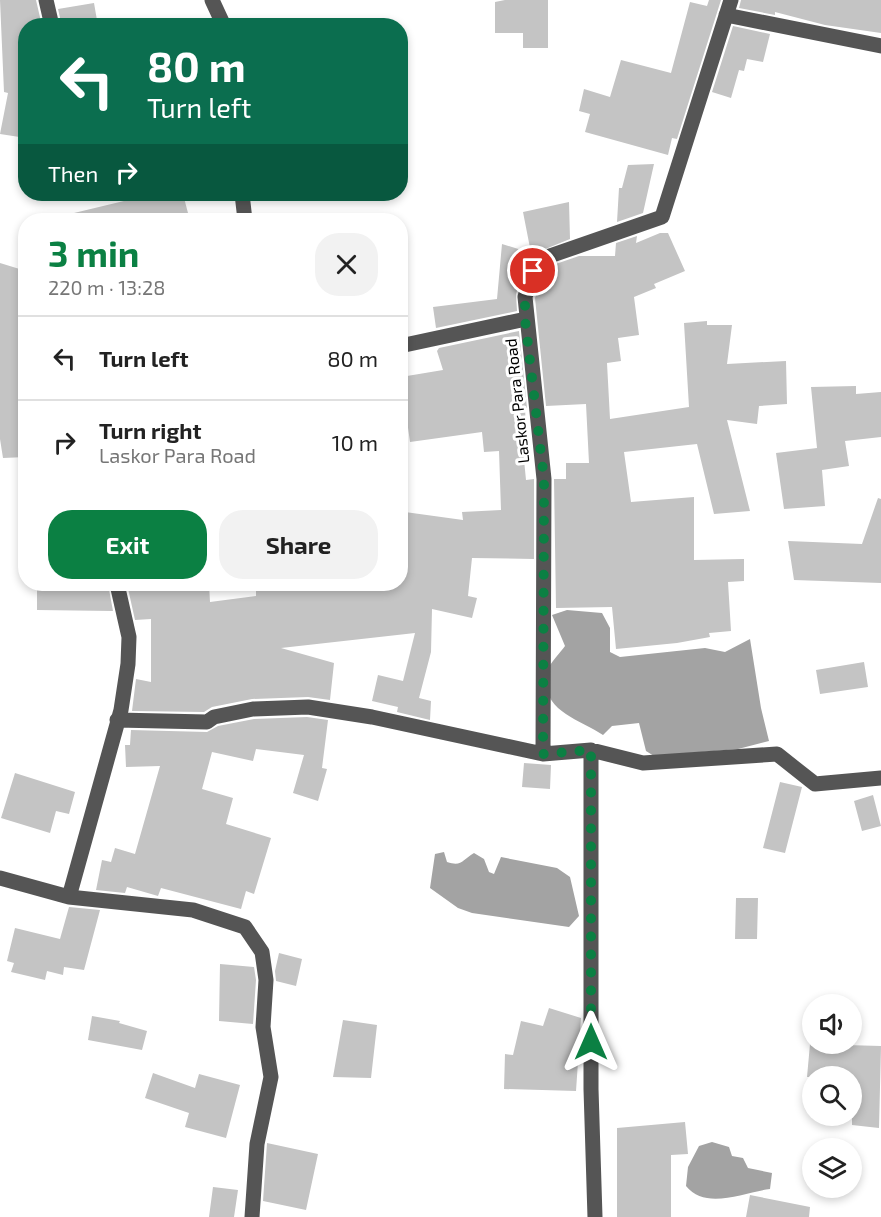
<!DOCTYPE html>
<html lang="en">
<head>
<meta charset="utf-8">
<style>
  :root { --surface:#fff; --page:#f2f2f2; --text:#222; --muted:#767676; --line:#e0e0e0; --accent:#0b8043 }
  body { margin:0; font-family:"Exo 2",sans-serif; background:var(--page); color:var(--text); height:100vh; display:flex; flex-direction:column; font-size:22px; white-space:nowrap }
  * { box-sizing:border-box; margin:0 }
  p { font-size:20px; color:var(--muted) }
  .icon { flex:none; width:33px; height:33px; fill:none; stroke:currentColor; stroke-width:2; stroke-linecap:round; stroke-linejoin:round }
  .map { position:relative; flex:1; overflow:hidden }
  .drawer { position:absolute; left:18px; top:213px; width:390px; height:378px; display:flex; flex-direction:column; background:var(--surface); border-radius:24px; box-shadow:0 3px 9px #0003 }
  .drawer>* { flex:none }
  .guide { position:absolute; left:18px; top:18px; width:390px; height:183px; border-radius:24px; box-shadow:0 3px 9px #0003; background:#0b6e4f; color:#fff; overflow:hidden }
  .buttons { position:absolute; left:802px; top:994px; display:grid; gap:12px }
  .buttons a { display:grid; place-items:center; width:60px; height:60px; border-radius:50%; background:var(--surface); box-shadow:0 3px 9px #0003; font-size:30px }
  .pin { position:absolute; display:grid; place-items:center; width:51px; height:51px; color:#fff; margin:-26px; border:3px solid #fff; border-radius:50%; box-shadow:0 2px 6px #0007 }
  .me { position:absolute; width:66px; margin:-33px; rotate:0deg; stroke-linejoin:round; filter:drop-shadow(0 0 4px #0008) }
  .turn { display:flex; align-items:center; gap:21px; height:126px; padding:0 30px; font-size:27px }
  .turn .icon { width:78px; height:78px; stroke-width:2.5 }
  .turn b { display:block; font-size:42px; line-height:51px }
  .then { display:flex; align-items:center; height:57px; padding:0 30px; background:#0003; gap:12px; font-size:22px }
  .round { display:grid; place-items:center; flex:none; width:63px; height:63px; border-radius:24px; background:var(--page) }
  .headline { display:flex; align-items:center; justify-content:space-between; height:102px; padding:0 30px }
  h1 { font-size:36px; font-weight:700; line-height:45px; color:var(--accent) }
  .button { display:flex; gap:12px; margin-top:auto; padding:12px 30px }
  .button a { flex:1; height:69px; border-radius:24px; background:var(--accent); color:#fff; font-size:24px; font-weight:700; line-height:69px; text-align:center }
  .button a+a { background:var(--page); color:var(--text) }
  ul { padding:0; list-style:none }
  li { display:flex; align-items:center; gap:18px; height:84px; padding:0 30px; border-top:2px solid var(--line) }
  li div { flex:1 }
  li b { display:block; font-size:22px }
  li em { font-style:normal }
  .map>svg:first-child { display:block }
  .water { fill:#a3a3a3 }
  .building { fill:#c4c4c4 }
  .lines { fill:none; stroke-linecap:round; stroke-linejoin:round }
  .minor { stroke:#555; stroke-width:15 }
  .route { stroke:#0b8043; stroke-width:10; stroke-dasharray:0 18 }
  .labels { text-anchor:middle; stroke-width:6; stroke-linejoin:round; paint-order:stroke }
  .street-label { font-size:16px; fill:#000; stroke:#fff }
</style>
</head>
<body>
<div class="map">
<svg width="881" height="1217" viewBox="0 0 881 1217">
  <rect width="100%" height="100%" fill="#fff"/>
  <path class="water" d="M567,610L602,613L610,628V652L620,657L705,648L725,652L750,639L761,708L769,741L738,749L654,756L646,751L639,723L612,726L603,735C577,718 537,710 548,669C551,662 560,653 565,646L552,615Z
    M444,852L447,862C462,867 462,860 474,853L484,859L489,872L494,874L501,857L557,868L570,877L579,916L569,927L472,913L458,908L430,888L435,854Z
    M712,1142L729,1147L732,1156L743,1158L748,1168L772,1173L770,1189C744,1192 706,1211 686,1186L688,1167L699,1146Z"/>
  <path class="building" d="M0,0H36L42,26H26V138L0,134L8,93L4,92Z
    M505,0H548V48H523V33H495V2Z
    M709,0H721L677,139L672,138L668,155L585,132L590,114L579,111L584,89L610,97L621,60L671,73L690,2L707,6Z
    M741,0H881V33L825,25L775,12V15L739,8Z
    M94,3L98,26H62L58,9Z
    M733,26L770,34L763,62L747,59L744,71L739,70L731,98L712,92Z
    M654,164L643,213L617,222L619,188H622L628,165Z
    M153,194H183L188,213L133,220H75L74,213Z
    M569,202L570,239L533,254L524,268L516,294L517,311L436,328L433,307L497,299L502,244L531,253L523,212Z
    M660,233H668L685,271L654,284L656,288L634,297L639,335L618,338L621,361L607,363L610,419L689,407L684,323L707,321V325H732L727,364L786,361L787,404L759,406L757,424L727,420L750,511L714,514L697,444L624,452L631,502L694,497V560L744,559V581L728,582L731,631L709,633L710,637L677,643L616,649L612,607L556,608L554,479H566V463H589L586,404L546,406L535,298L547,267L579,256H615L616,243L637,236L636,243Z
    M0,263L26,271V457L3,458L0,439Z
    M519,331L527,408H525L526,429H521L526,480L534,479V559L472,558L468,596L477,598L472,618L432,609L431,652L419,698L431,701L430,720L397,712L398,707L372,701L378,675L403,681L415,633L281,648L334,663L330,700L308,697L252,699L212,707L204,712L132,711L136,679L151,682V619L135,620L127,584H209L210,602L256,596V584H400L405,512L463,520L462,512L501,510L499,451L484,452L482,432L410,442L401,377L443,370L437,351L439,348Z
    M856,386V394L881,392V437L845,441L849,466L822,470L825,506L784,509L776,453L817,448L811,387Z
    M878,498L881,499V583L794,580L788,541L862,544Z
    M37,584H108L113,611L37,610Z
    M864,662L868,687L820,694L816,670Z
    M307,717L328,720L322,768L327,769L318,801L293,793L304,755L256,749L253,761L212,752L202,789L233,798L226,824L271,838L254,894L246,891L241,909L161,888L158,896L127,887L125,893L96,890L102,860L111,862L115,848L135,854L160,766L126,767L125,745H130L131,730L207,732L218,726L254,719Z
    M524,763L551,765L550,789L522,787Z
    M15,773L75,792L69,814L56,811L50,833L1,818Z
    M780,782L802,787L785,853L763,848Z
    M873,795L881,826L862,831L854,801Z
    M736,898H758L757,939H735Z
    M69,907L100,910L84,970L64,967L63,975L47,971L45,980L11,972L14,963L7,961L15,928L60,939Z
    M279,953L302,959L296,986L276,981L275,971Z
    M220,964L254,967L256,980L253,1024L219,1021Z
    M549,1008L581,1018L576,1091L504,1089L505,1054L513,1055L521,1021L543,1026Z
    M92,1016L120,1021L119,1023L147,1031L142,1050L88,1040Z
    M343,1020L377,1025L371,1078L333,1077Z
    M810,1044L881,1046L879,1128L852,1125V1077H807Z
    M153,1073L195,1088L199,1074L240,1085L226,1138L185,1127L189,1113L145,1098Z
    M685,1122L688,1154L671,1155V1217H617V1128Z
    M267,1143L318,1154L306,1210L263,1201Z
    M213,1187L238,1190L234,1217H209Z
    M750,1195L810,1207L809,1217H746Z"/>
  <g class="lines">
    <path class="minor" d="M46,0L52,26
      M212,0L224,26
      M726,15L881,46
      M242,194L245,220
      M400,346L526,319
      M117,720L207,722L214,717L253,709L308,707L372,717L543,754L591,750L643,763L777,754L815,784L881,778
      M591,750V1089L595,1217
      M543,754L544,479L525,297L533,271L541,259L662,217L731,0
      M0,878L69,897L121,710L128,664L129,637L117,584
      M69,897L193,910L245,927L262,952L266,980L263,1027L271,1077L257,1144L252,1217"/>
  </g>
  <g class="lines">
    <path class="route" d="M533,271L525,297V319L544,479L543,754L591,750V1042"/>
  </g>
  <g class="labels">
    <g class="street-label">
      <text transform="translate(517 401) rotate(-96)" y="6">Laskor Para Road</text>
    </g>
  </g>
</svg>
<div class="buttons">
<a><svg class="icon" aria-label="sound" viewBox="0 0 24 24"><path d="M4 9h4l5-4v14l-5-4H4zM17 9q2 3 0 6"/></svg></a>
<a><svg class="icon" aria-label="search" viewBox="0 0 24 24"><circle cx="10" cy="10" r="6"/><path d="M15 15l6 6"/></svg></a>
<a><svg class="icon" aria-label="layers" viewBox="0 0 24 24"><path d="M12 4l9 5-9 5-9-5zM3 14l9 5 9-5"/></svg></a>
</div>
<div class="pin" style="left:533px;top:271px;background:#d93025"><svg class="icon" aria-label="arrive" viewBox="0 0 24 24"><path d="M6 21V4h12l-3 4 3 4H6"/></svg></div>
<svg class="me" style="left:591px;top:1042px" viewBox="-20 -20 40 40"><path d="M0-17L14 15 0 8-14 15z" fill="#0b8043" stroke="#fff" stroke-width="4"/></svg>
<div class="guide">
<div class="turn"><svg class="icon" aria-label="left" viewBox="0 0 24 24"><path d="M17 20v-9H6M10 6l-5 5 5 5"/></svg><div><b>80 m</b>Turn left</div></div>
<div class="then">Then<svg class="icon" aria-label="right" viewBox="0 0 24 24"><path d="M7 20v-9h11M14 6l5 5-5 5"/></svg></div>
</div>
<section class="drawer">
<div class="headline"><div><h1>3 min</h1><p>220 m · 13:28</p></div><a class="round"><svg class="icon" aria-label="close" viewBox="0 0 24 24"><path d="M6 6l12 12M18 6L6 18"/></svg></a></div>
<ul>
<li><svg class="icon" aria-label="left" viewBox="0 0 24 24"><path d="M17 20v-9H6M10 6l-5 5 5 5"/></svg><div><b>Turn left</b></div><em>80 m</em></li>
<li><svg class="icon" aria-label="right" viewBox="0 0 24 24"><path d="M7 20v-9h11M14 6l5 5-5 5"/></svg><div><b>Turn right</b><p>Laskor Para Road</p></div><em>10 m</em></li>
</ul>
<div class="button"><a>Exit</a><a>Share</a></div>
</section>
</div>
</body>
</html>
